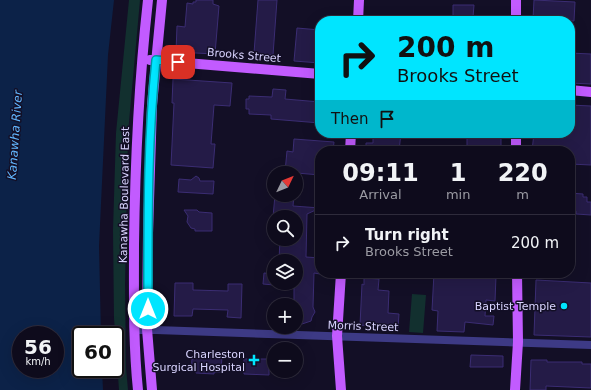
<!DOCTYPE html>
<html lang="en">
<head>
<meta charset="utf-8">
<style>
  :root { --surface:#0e0b1c; --page:#171425; --text:#f1f3f6; --muted:#9b9ba3; --line:#2e2b3b }
  body { margin:0; font-family:"DejaVu Sans",sans-serif; background:var(--page); color:var(--text); height:100vh; display:flex; flex-direction:column; font-size:15px; white-space:nowrap }
  * { box-sizing:border-box; margin:0 }
  p { font-size:13px; color:var(--muted) }
  .icon { flex:none; width:22px; height:22px; fill:none; stroke:currentColor; stroke-width:2; stroke-linecap:round; stroke-linejoin:round }
  .map { position:relative; flex:1; overflow:hidden }
  .sheet { position:absolute; left:315px; top:146px; width:260px; height:132px; display:flex; flex-direction:column; background:var(--surface); border-radius:16px; box-shadow:0 4px 16px #0002,0 0 0 1px var(--line) }
  .sheet>* { flex:none }
  .top-card { position:absolute; left:315px; top:16px; width:260px; height:122px; border-radius:16px; box-shadow:0 4px 16px #0002,0 0 0 1px var(--line); background:#00e5ff; color:#111; overflow:hidden }
  .needle { width:26px; rotate:47deg }
  .controls { position:absolute; left:267px; top:166px; display:grid; gap:8px }
  .controls a { display:grid; place-items:center; width:36px; height:36px; border-radius:50%; background:var(--surface); box-shadow:0 4px 16px #0002,0 0 0 1px var(--line); font-size:20px }
  .speed { position:absolute; left:12px; top:326px; display:flex; gap:8px; font-size:20px; font-weight:700; text-align:center }
  .speed>* { display:grid; place-content:center; width:52px; height:52px; border-radius:50%; background:var(--surface); box-shadow:0 4px 16px #0002,0 0 0 1px var(--line); line-height:1 }
  .speed small { font-size:10px; font-weight:400 }
  .speed .limit { border:2px solid #111; border-radius:6px; background:#fff; color:#111 }
  .pin { position:absolute; display:grid; place-items:center; width:34px; height:34px; color:#fff; margin:-17px; border-radius:8px; box-shadow:0 2px 6px #0006 }
  .me { position:absolute; width:44px; margin:-22px; rotate:0deg; stroke-linejoin:round; filter:drop-shadow(0 0 3px #0008) }
  .turn { display:flex; align-items:center; gap:14px; height:84px; padding:0 16px; font-size:18px }
  .turn .icon { width:52px; height:52px; stroke-width:2.5 }
  .turn b { display:block; font-size:28px; line-height:34px }
  .then { display:flex; align-items:center; height:38px; padding:0 16px; background:#0003; gap:8px; font-size:15px }
  .eta { display:flex; justify-content:space-evenly; align-items:center; height:68px; text-align:center }
  .eta b { font-size:24px; font-weight:800; line-height:28px }
  ul { padding:0; list-style:none }
  li { display:flex; align-items:center; gap:12px; height:56px; padding:0 16px; border-top:1px solid var(--line) }
  li div { flex:1 }
  li b { display:block; font-size:15px }
  li em { font-style:normal }
  .map>svg:first-child { display:block }
  .green { fill:#12302f }
  .water { fill:#0c2248; fill-rule:evenodd }
  .building { fill:#241b47; stroke:#3b2d73 }
  .lines { fill:none; stroke-linecap:round; stroke-linejoin:round }
  .minor { stroke:#3d3a85; stroke-width:8 }
  .major { stroke:#c25bff; stroke-width:10 }
  .route-casing { stroke:#0095a6; stroke-width:10 }
  .route { stroke:#00e5ff; stroke-width:7 }
  .poi-dot { fill:#00e5ff; stroke:#130f26; stroke-width:1.5 }
  .labels { text-anchor:middle; stroke-width:3; stroke-linejoin:round; paint-order:stroke }
  .street-label { font-size:11px; fill:#d9d4ff; stroke:#130f26 }
  .poi-label { font-size:11px; fill:#d9d4ff; stroke:#130f26; text-anchor:end }
  .water-label { font-size:12px; font-style:italic; fill:#62b6ff; stroke:#130f26 }
</style>
</head>
<body>
<div class="map">
<svg width="591" height="390" viewBox="0 0 591 390">
  <rect width="100%" height="100%" fill="#130f26"/>
  <path class="green" d="M129,0H140L128,133L125,284L126,368L128,390H119L114,318L113,230L116,133Z
    M412,294L426,295L423,333L409,332Z"/>
  <path class="water" d="M0,0H114L108,55L99,246L101,335H81V369H102L103,390H0ZM21,335H55V369H21Z"/>
  <path class="building" d="M196,0H213V4L219,6L215,54L176,52L177,26L185,27L187,3L193,4V2H196Z
    M258,0H277L273,55L254,53Z
    M534,0L575,2L574,21L533,19Z
    M453,5H474L473,17H461V21H453Z
    M297,28L320,30V63L294,61Z
    M570,53L591,54V84L570,83Z
    M173,79L232,83L230,106L214,105L211,144H215L213,168L171,165L174,103H172Z
    M273,89L286,90L285,99L320,102V123L271,119V115L249,114V109H246V99H249V96L272,97Z
    M570,105L591,106V165L570,164V151H532L534,133H570Z
    M373,133H401L399,151H366V143H373Z
    M467,135H501V151H467Z
    M294,139L334,142L333,151H320V175L285,172L287,151L293,152Z
    M196,176L199,178L200,181H214L213,194L178,192L179,179L191,180Z
    M570,193L583,194V197H587V202H591V215L576,214V211H570Z
    M275,195H294L293,206L320,208L307,214L306,257L320,258V274L314,273L313,307L315,312L312,317L311,321L302,324L299,323L296,318V305H294V283H296V261H279L280,239H296V217H273Z
    M184,210H197L199,212L212,213V231H195V229L191,228L187,222L188,216Z
    M264,273L274,274V285L263,284Z
    M434,273L496,276L495,301L486,300L485,316H494L493,325L465,322L464,332L437,331L438,311L432,310Z
    M364,278L379,279L378,290L389,291L388,313L399,314L398,328L360,325L362,284L364,285Z
    M536,280L591,283V337L534,335Z
    M175,283H193V290L228,291V284H242L241,318L227,317L228,310L193,309L192,316H174Z
    M204,353L219,354L222,356L221,372H214V374L196,373V370H191L192,359H194L198,354H204Z
    M471,355L503,356V367H470Z
    M244,359H269V375L244,374Z
    M531,360H547V362H582V364H591V388L546,386V390H530Z"/>
  <g class="lines">
    <path class="minor" d="M134,330H156L591,345"/>
    <path class="major" d="M358,21L359,0
      M516,21V0
      M150,60L320,74
      M570,90L591,92
      M516,133V151
      M350,151L351,133
      M138,390C133,342 134,293 134,245C135,163 139,81 148,0
      M152,390L147,329L148,233L152,105L162,0
      M341,390L337,336L341,273
      M515,390L518,342L517,273"/>
  </g>
  <g class="lines">
    <defs>
      <path id="route" d="M148,309C148,226 147,143 156,60L178,62"/>
    </defs>
    <use href="#route" class="route-casing"/>
    <use href="#route" class="route"/>
  </g>
  <g class="poi-dot">
    <circle cx="564" cy="306" r="4"/>
    <path d="M252 354h4v4h4v4h-4v4h-4v-4h-4v-4h4z"/>
  </g>
  <g class="labels">
    <g class="street-label">
      <text transform="translate(244 55) rotate(5)" y="4">Brooks Street</text>
      <text transform="translate(124 195) rotate(-89)" y="4">Kanawha Boulevard East</text>
      <text transform="translate(363 326) rotate(2)" y="4">Morris Street</text>
    </g>
    <g class="poi-label">
      <text x="556" y="310">Baptist Temple</text>
      <text x="245" y="358">Charleston<tspan x="245" dy="13">Surgical Hospital</tspan></text>
    </g>
    <g class="water-label">
      <text transform="translate(15 135) rotate(-86)" y="4">Kanawha River</text>
    </g>
  </g>
</svg>
<div class="controls">
<a><svg class="needle" viewBox="-14 -14 28 28"><path d="M0-13l5 13h-10z" fill="#e53935"/><path d="M0 13l5-13h-10z" fill="#9b9ba3"/></svg></a>
<a><svg class="icon" aria-label="search" viewBox="0 0 24 24"><circle cx="10" cy="10" r="6"/><path d="M15 15l6 6"/></svg></a>
<a><svg class="icon" aria-label="layers" viewBox="0 0 24 24"><path d="M12 4l9 5-9 5-9-5zM3 14l9 5 9-5"/></svg></a>
<a>+</a>
<a>−</a>
</div>
<div class="speed"><div>56<small>km/h</small></div><div class="limit">60</div></div>
<div class="pin" style="left:178px;top:62px;background:#d93025"><svg class="icon" aria-label="arrive" viewBox="0 0 24 24"><path d="M6 21V4h12l-3 4 3 4H6"/></svg></div>
<svg class="me" style="left:148px;top:309px" viewBox="-20 -20 40 40"><circle r="17" fill="#00e5ff" stroke="#fff" stroke-width="3"/><path d="M0-11L8 9 0 5-8 9z" fill="#fff"/></svg>
<div class="top-card">
<div class="turn"><svg class="icon" aria-label="right" viewBox="0 0 24 24"><path d="M7 20v-9h11M14 6l5 5-5 5"/></svg><div><b>200 m</b>Brooks Street</div></div>
<div class="then">Then<svg class="icon" aria-label="arrive" viewBox="0 0 24 24"><path d="M6 21V4h12l-3 4 3 4H6"/></svg></div>
</div>
<section class="sheet">
<div class="eta">
<div><b>09:11</b><p>Arrival</p></div>
<div><b>1</b><p>min</p></div>
<div><b>220</b><p>m</p></div>
</div>
<ul>
<li><svg class="icon" aria-label="right" viewBox="0 0 24 24"><path d="M7 20v-9h11M14 6l5 5-5 5"/></svg><div><b>Turn right</b><p>Brooks Street</p></div><em>200 m</em></li>
</ul>
</section>
</div>
</body>
</html>
